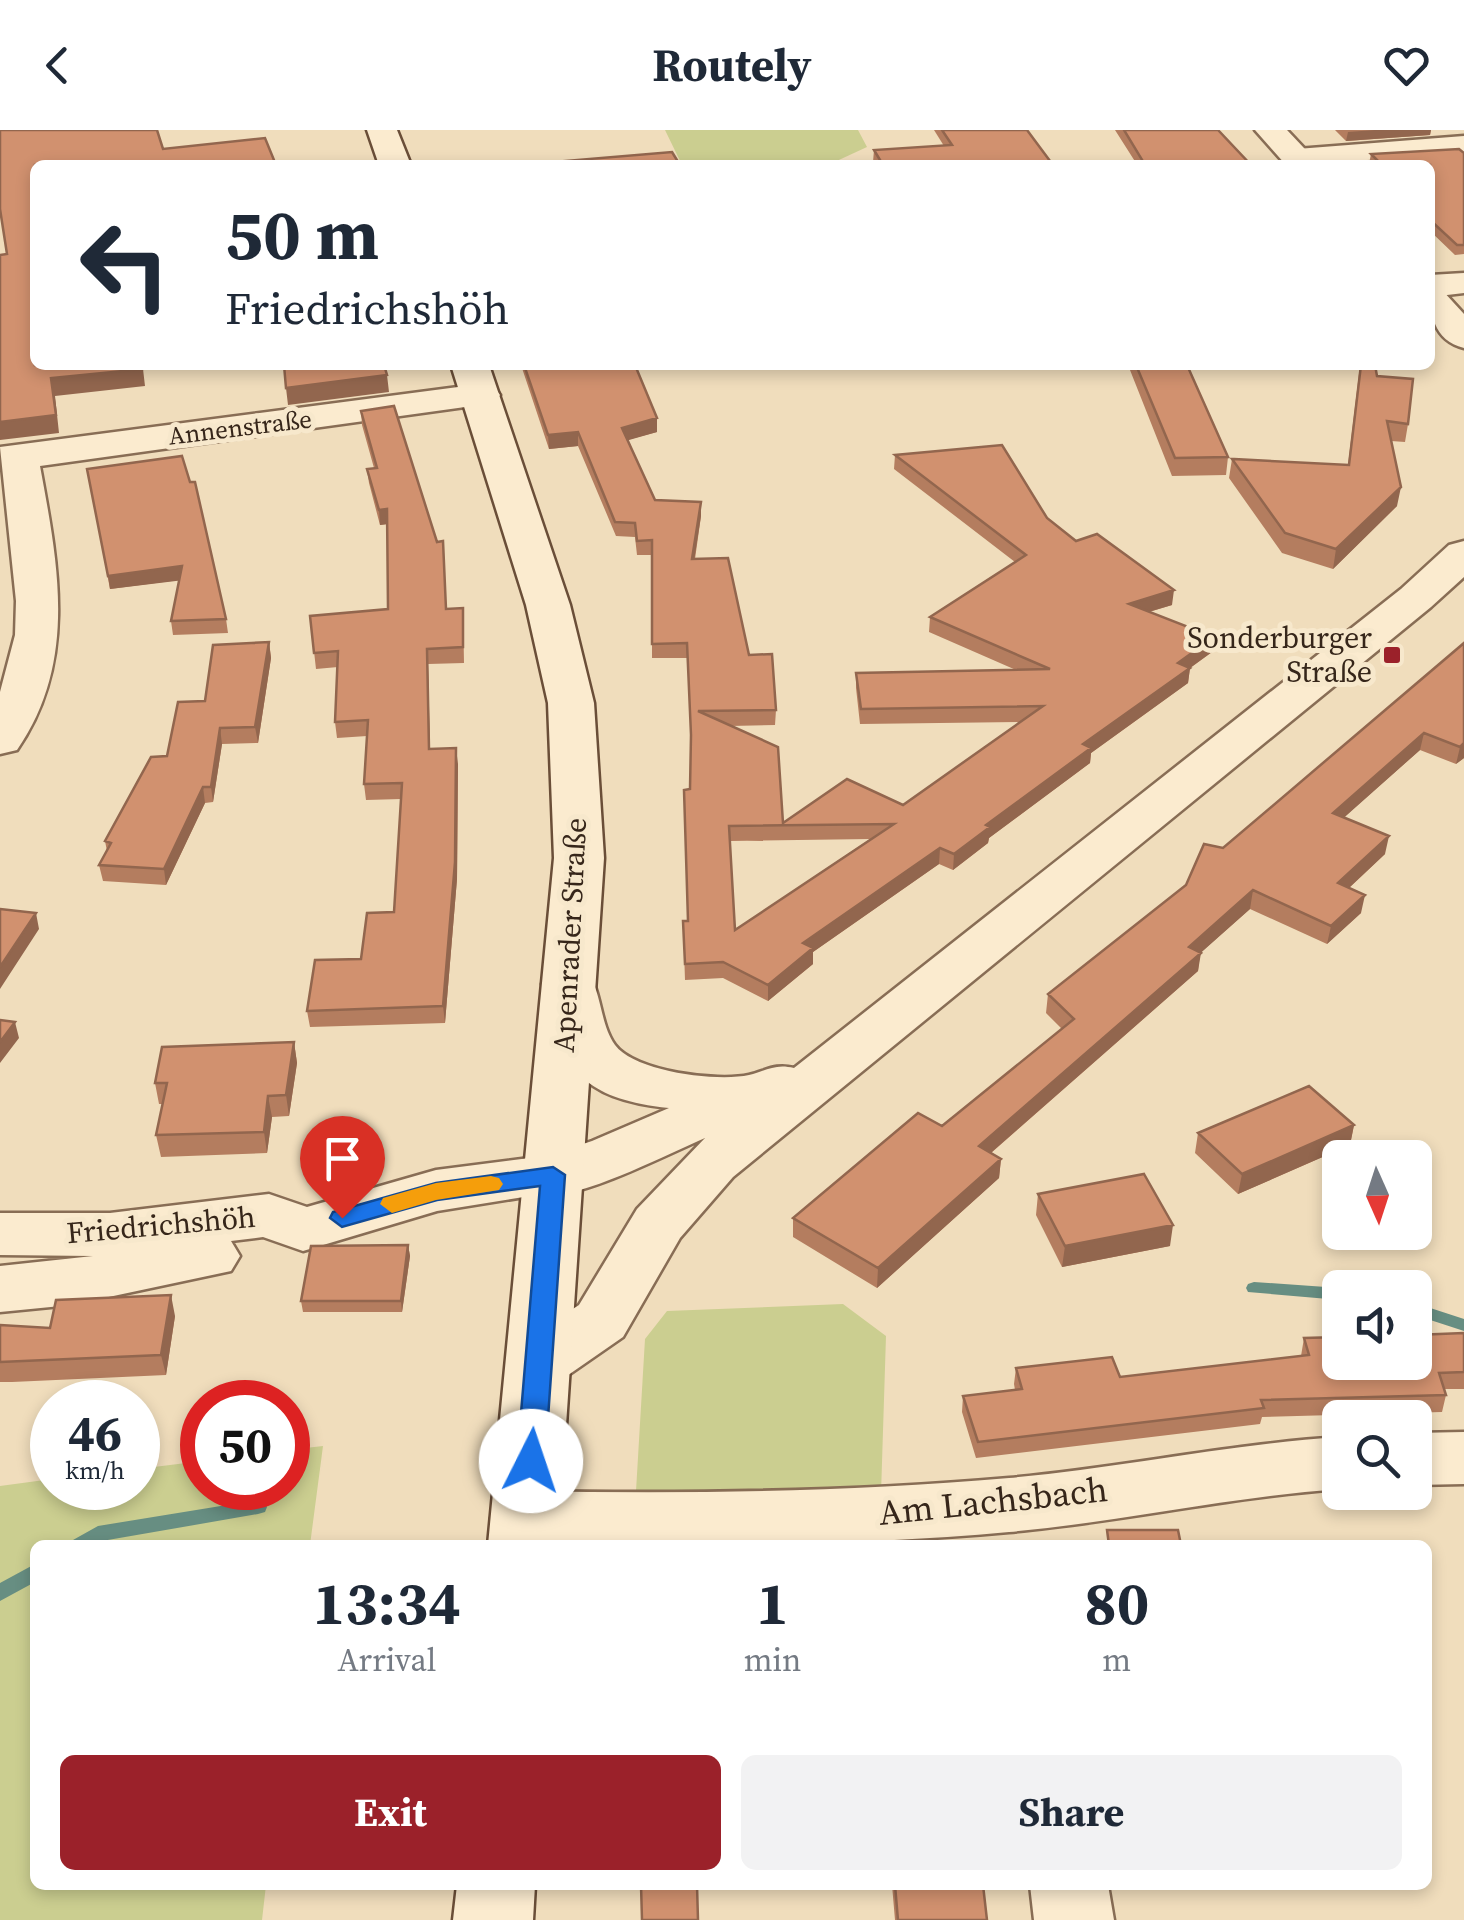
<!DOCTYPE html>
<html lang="en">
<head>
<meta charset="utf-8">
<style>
  :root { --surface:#fff; --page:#f2f2f3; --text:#1f2937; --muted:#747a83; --accent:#9b212a }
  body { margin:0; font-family:"Source Serif 4",serif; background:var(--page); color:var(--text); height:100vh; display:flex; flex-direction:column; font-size:38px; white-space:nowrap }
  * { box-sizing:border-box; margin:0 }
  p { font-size:32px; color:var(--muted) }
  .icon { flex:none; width:55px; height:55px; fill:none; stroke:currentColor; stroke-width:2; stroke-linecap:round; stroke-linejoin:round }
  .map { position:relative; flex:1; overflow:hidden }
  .sheet { position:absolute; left:30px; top:1410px; width:1402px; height:350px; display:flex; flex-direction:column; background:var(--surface); border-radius:15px; box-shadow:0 5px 15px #0003 }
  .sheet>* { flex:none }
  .banner { position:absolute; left:30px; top:30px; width:1405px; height:210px; border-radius:15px; box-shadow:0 5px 15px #0003; background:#fff; color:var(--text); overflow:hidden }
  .needle { width:65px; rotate:177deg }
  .buttons { position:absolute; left:1322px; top:1010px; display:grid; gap:20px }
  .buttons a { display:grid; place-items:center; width:110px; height:110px; border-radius:15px; background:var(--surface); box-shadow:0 5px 15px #0003; font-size:50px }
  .speed { position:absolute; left:30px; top:1250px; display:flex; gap:20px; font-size:50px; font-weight:700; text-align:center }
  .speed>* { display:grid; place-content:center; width:130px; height:130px; border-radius:50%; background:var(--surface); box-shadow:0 5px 15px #0003; line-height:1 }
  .speed small { font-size:25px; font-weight:400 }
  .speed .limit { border:15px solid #d22; background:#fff; color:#111 }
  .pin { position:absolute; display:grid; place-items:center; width:85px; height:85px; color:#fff; margin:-102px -42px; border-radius:50% 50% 50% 0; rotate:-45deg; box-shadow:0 0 10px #0007 }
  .pin .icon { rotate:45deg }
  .me { position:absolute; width:110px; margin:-55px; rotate:4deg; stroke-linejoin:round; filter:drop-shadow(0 0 8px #0008) }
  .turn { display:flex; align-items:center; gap:35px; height:210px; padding:0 30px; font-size:45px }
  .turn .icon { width:130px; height:130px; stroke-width:2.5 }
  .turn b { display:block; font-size:70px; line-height:85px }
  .eta { display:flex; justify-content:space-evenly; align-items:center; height:170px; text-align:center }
  .eta b { font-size:60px; font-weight:700; line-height:70px }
  .primary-button { display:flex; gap:20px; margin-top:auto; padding:20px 30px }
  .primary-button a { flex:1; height:115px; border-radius:15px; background:var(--accent); color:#fff; font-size:40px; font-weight:700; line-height:115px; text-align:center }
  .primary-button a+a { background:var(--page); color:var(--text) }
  header { display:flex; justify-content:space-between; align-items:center; height:130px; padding:0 30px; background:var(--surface); font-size:45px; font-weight:700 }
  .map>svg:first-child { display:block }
  .green { fill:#cbce90 }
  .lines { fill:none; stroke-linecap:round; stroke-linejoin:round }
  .stream { fill:#678e82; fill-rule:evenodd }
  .minor-casing { stroke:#886d55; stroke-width:5 }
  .tertiary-casing { stroke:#886d55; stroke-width:5 }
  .secondary-casing { stroke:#6a4e38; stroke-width:5 }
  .minor { fill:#fbebcf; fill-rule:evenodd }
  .tertiary { fill:#fbebcf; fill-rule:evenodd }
  .secondary { fill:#fbebcf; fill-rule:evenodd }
  .wall { fill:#b47d5f; fill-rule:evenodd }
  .shaded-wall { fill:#92664e }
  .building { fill:#d1916f; stroke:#92664e; stroke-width:2.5; fill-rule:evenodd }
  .route { fill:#1a73e8; stroke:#114b97; stroke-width:2.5 }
  .slow { fill:#f59e0b }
  .poi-dot { fill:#9b212a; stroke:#f7e8cc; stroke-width:4 }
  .labels { text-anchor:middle; stroke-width:10; stroke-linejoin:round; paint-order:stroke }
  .far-street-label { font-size:25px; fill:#36261a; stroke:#f7e8cc }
  .poi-label { font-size:30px; fill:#36261a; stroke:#f7e8cc; text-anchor:end }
  .street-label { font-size:30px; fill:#36261a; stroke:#f7e8cc }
  .near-street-label { font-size:35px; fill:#36261a; stroke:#f7e8cc }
</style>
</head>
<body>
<header><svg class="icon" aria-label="back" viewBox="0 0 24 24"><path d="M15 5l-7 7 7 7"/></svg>Routely<svg class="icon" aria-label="heart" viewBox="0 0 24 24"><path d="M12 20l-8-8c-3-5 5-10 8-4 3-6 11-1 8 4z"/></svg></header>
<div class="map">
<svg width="1464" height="1790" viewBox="0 0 1464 1790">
  <rect width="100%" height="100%" fill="#f0ddbc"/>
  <path class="green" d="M665,0H858L867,17L828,35H682Z
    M843,1174L886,1206L881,1364L636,1361L645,1209L667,1181Z
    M323,1316L310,1415H35V1755H266L262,1790H0V1356L52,1349V1358H138V1339L202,1331V1358H288V1320Z"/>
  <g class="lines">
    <path class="stream" d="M1254,1152L1340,1158V1170L1248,1162L1246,1158L1248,1154Z
      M1415,1173L1464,1189V1201L1415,1185Z
      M258,1370L265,1372L267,1377L265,1382L258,1384L102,1411L95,1415H71L73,1410L98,1396Z
      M35,1434V1452L0,1471V1453Z"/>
    <defs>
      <path id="minor" d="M1464,6V24L1287,35L1281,28L1286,21L1297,19Z
        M1464,143V163L1430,167V145Z
        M481,254L494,257L500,265L494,273L40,336C58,434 78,532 17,620L0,624V562L15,505L16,471L0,317Z
        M553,1025L574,1031L583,1045L574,1059L437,1081L303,1121L263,1107L231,1111L240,1126L231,1141L71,1175L0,1182V1136L93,1126L0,1125V1083H110L269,1064L307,1077L436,1040Z
        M1464,1302V1354L1415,1355V1303Z
        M1340,1307V1359C1229,1367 1120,1392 1009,1402C848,1417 686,1415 524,1415L501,1407L491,1388L501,1369L525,1361C687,1364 848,1362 1009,1348C1120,1338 1229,1314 1340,1307Z
        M1030,1755H1108L1114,1790H1034Z"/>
      <path id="tertiary" d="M1255,0H1287L1320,35H1286Z
        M1430,156L1442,160L1464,184V218C1433,210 1430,184 1430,156Z
        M1464,411V447L1431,477L733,1047L680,1108L623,1207L561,1250L538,1257L515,1250L506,1233L515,1216L579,1175L637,1079L705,1008C668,1024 594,1062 555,1065C548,1065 539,1061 532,1059L523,1045L532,1031L592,1011L669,978C576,968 563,936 542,854L550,842L569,837L588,842C602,864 600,894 615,915C635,942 718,952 749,945C766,941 775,933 794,938L1401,459L1449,415Z"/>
      <path id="secondary" d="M367,0H397L411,35H379Z
        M451,235H489L570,475L594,573L604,728L558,1415H488L554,728L548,573L526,475Z
        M457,1755H535L533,1790H453Z"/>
    </defs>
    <use href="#minor" class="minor-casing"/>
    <use href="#tertiary" class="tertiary-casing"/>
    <use href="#secondary" class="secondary-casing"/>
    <use href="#minor" class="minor"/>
    <use href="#tertiary" class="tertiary"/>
    <use href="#secondary" class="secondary"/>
  </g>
  <path class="wall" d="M934,0H1027L1053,35H875L873,32L874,20L944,16Z
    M1115,0H1218L1251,35L1136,33Z
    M1335,0H1431L1430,5L1346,11Z
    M1464,23V124L1455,125L1430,101V35H1371L1369,34L1371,24Z
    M521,235H635L657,288V302L627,310L655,370L701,386L695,429L749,525L776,580L775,595L730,596L783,693L903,675L1021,592L860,594L856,558V543L1016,540L929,502L930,487L1015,432L894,339L895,325L1047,388L1076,411L1172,475L1149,482L1214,507L1212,522L1190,538L1188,553L1091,623L1090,633L989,708L988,713L953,740L939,734L813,822V834L768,871L723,848L685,850L683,791H688L691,611L688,528H652V425H637L635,407L616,406L578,316L549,319ZM870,709L735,800L730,711Z
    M1128,235H1187L1228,327L1226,345L1172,346Z
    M1360,235H1375L1377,246L1408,294L1405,312L1391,311L1397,376L1333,439L1282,423L1229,348L1232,329L1348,335Z
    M361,281L447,479L463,478L464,533L428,534L430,619L458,634L457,749L445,893L310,897L307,881L361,829L394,782L401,669L366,670L364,654L367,606L337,608L335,592L338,537L316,539L310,486L388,479L387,394L380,395L369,353L367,339L374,338L362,295Z
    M87,339L226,489L228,503L173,505L171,491L179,450L110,459Z
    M269,512L271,528L258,613L222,614L213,672L205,673L166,755L103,751L99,735L107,721L105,711L167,626L205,571Z
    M1464,513V628L1456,634L1420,620L1344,687L1385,724L1349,758L1361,783L1327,814L1250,779L1200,823L1198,841L991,1023L1001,1029L999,1048L877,1158L793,1107V1088L942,996L1062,899L1046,883L1048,864L1186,755L1223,718Z
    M294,912L297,933L289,986L272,987L267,1023L161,1027L156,1005L163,974H159L155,953Z
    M1354,995L1350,1015L1238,1064L1195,1023L1198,1003Z
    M1038,1064L1170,1116L1062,1137L1036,1085Z
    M408,1115L410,1126L402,1182H303L301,1171Z
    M175,1186L166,1245L12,1252H0V1195L50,1198Z
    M1464,1203V1259H1444L1446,1265L1442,1282L1262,1287L1260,1294L976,1328L962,1282L963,1266L1015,1260L1014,1254L1016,1238L1120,1247L1301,1226L1304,1208Z
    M892,1755H983L987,1790H895Z"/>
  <path class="shaded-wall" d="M1375,0H1431L1430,5L1346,11L1348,2Z
    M143,239L145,256L55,266L59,303L0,310V292L51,248Z
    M387,245L389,262L288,275L286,258Z
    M657,288V302L622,312V298Z
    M578,302V316L549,319L548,305Z
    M1401,357L1397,376L1333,439L1336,419Z
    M701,372V386L692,444V429Z
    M387,379L388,394L380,395L379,380Z
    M182,436L184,450L110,459L108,446Z
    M1174,460L1172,475L1128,488L1129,474Z
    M1214,507L1212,522L1190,538L1188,553L1091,623L1090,633L989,708L988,713L953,740L954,724L986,695L1178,533Z
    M269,512L271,528L258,613L255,597Z
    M427,519L428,534L430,635L429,619Z
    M220,598L222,614L213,672L211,657Z
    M1424,603L1420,620L1329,701L1333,683Z
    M1464,613V628L1456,634L1460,617Z
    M456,618L458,634L457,749L445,893L443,876Z
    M203,657L205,673L166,755L164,739Z
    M1389,706L1385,724L1335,771L1338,753Z
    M940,718L939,734L813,822V834L768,871V855L803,813Z
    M1253,760L1250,779L1186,836L1189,817Z
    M1365,765L1361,783L1327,814L1331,796Z
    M36,783L39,799L0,859V837Z
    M1201,823L1198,841L977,1035L979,1016Z
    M15,892L19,908L0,933V912Z
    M294,912L297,933L289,986L286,965Z
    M268,966L272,987L267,1023L264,1002Z
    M1354,995L1350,1015L1238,1064L1242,1044Z
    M1001,1029L999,1048L877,1158L878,1138Z
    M1173,1095L1170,1116L1062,1137L1065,1116Z
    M408,1115L410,1126L402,1182L401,1171Z
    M171,1165L175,1186L166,1245L161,1225Z"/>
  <path class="building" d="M0,0H157L163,19L265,8L276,35H35V235H142L143,239L51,248L56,285L0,292V125L7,124L0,79Z
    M942,0H1027L1053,35H883L874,20L952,15Z
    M1124,0H1218L1251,35H1104L1144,33Z
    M1459,19L1464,23V115H1457L1430,90V35H1382L1371,24Z
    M672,22L680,35H568L565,31Z
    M284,235H384L387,245L286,258Z
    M524,235H635L657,288L622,298L655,370L701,372L692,429L728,428L749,525L772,524L776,580L698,581L778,617L783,693L847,649L903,675L1043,576L861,579L856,543L1050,539L930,487L1026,425L895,325L1002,315L1047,388L1076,411L1097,404L1174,460L1129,474L1214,507L1178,533L1190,538L1083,614L1091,618L986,695L990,697L954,724L940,718L803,813L813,818L768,855L723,832L685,834L683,791H688L684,660L690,659L691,605L687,513L652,514V410L637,411L635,393L615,392L578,302L548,305ZM894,694L735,800L729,696Z
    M1136,235H1187L1228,327L1175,328Z
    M1361,235H1375L1377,246L1413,249L1408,294L1387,291L1401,357L1336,419L1285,403L1232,329L1349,335Z
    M394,276L437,412L443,411L446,479L463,478V517L427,519L429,619L456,618L455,732L443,876L307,881L315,830L361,829L367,783L394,782L402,653L364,654L368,590L335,592L338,521L314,523L310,486L388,479L387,379L379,380L367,339L377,338L361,281Z
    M182,326L190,352H195L226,489L171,491L182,436L108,446L87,339Z
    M269,512L255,597L220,598L211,657H203L164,739L99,735L111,713L105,711L151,627L167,626L178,572L205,571L213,515Z
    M1464,513V613L1460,617L1424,603L1333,683L1389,706L1338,753L1365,765L1331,796L1253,760L1189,817L1201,823L979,1016L1001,1029L878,1138L793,1088L918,983L942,996L1074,889L1048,864L1186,755L1204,714L1223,718Z
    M0,779L36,783L0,837Z
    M0,890L15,892L0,912Z
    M294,912L286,965L268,966L264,1002L156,1005L167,953H155L162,917Z
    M1309,956L1354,995L1242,1044L1198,1003Z
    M1144,1044L1173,1095L1065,1116L1038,1064Z
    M408,1115L401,1171H301L311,1116Z
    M171,1165L161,1225L0,1232V1195L50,1198L56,1170Z
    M1464,1203V1242L1439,1243L1446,1265L1261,1270L1264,1278L978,1312L963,1266L1022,1259L1016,1238L1112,1227L1120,1247L1309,1225L1304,1208L1340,1207V1232H1415V1205Z
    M1107,1400H1178L1181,1415H1109Z
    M641,1755H697L698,1790H642Z
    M895,1755H983L987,1790H898Z"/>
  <path class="route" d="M553,1037L565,1045L545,1331L541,1339L531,1342L521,1339L517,1331L540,1056L437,1070L342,1097L330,1088L333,1082L436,1053Z"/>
  <path class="slow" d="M491,1046L499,1048L503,1054L499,1060L436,1070L392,1083L380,1074L383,1068L436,1053Z"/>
  <rect class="poi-dot" x="1382" y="515" width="20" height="20" rx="5"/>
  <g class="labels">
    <g class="far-street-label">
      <text transform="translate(240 297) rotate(-7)" y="9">Annenstraße</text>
    </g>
    <g class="poi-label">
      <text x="1372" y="518">Sonderburger<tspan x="1372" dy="34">Straße</tspan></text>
    </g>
    <g class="street-label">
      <text transform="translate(570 805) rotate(-87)" y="10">Apenrader Straße</text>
      <text transform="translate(161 1095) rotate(-5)" y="10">Friedrichshöh</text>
    </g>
    <g class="near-street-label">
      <text transform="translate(993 1371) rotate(-6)" y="12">Am Lachsbach</text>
    </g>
  </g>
</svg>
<div class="buttons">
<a><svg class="needle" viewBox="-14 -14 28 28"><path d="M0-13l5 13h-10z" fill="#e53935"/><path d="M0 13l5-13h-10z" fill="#747a83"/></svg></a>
<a><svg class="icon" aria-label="sound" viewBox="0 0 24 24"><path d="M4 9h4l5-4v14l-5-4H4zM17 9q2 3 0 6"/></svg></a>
<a><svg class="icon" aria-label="search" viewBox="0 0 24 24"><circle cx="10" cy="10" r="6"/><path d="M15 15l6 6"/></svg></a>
</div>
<div class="speed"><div>46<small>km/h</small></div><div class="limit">50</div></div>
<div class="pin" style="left:342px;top:1088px;background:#d93025"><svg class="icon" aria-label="arrive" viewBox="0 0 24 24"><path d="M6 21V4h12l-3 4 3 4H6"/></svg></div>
<svg class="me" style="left:531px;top:1331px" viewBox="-20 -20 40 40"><circle r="19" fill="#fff"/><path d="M0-13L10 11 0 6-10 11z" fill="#1a73e8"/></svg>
<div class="banner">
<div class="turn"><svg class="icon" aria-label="left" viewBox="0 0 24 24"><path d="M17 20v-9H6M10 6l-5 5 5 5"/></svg><div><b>50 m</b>Friedrichshöh</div></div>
</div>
<section class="sheet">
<div class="eta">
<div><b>13:34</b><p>Arrival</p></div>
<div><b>1</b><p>min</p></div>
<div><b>80</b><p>m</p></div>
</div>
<div class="primary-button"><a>Exit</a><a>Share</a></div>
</section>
</div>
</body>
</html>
